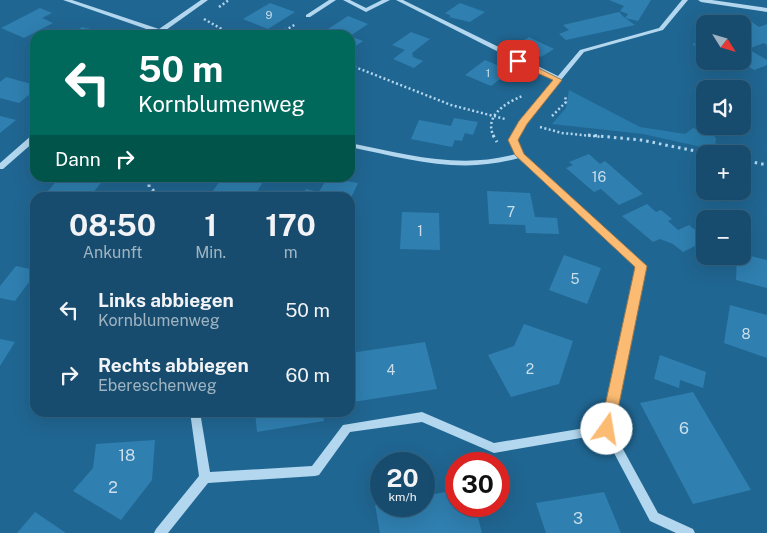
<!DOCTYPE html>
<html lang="de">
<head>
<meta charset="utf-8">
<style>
  :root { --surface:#184c6e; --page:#215373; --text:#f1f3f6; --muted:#9fb4c2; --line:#366381 }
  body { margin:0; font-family:"Public Sans",sans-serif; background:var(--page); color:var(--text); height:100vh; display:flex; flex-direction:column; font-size:19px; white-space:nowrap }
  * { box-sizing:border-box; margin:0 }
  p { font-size:16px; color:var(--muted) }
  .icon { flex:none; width:28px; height:28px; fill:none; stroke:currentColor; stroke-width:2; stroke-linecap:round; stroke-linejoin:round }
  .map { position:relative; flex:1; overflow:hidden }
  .details { position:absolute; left:30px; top:192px; width:325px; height:225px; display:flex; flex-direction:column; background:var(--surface); border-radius:15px; box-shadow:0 5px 20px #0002,0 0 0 1px var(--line) }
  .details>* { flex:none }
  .top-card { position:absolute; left:30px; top:30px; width:325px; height:152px; border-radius:15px; box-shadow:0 5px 20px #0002,0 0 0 1px var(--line); background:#00695c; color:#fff; overflow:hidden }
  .needle { width:32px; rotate:127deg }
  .fabs { position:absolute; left:696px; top:15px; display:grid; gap:10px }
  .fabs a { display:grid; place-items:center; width:55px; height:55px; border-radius:10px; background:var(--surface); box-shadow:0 5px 20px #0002,0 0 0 1px var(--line); font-size:25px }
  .speed { position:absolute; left:370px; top:452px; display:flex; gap:10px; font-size:25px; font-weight:700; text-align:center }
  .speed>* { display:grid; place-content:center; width:65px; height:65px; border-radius:50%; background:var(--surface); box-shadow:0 5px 20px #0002,0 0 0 1px var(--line); line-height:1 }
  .speed small { font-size:12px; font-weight:400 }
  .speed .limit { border:8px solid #d22; background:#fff; color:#111 }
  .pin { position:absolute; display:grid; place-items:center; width:42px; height:42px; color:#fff; margin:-21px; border-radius:10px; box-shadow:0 2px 8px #0006 }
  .me { position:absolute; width:55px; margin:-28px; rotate:13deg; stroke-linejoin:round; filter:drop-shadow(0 0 4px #0008) }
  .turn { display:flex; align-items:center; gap:18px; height:105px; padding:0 25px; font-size:22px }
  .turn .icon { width:65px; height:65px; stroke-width:2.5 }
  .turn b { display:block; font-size:35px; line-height:42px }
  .then { display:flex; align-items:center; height:48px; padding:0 25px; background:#0003; gap:10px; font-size:19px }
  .eta { display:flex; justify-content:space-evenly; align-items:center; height:85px; text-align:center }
  .eta b { font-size:30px; font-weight:700; line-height:35px }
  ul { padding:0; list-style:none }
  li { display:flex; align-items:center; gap:15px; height:65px; padding:0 25px }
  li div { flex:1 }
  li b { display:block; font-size:19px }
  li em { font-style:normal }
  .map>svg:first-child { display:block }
  .green { fill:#297bab }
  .building { fill:#2f7fb0 }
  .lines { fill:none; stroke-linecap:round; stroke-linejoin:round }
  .path-far1 { stroke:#b2d7ee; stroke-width:2.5; stroke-dasharray:2 2.5; stroke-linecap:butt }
  .path { stroke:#b2d7ee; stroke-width:3; stroke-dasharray:2.5 4; stroke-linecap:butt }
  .minor { fill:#b2d7ee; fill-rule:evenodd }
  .route { fill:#fbbb72; stroke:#a37a4a }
  .labels { text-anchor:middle; stroke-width:5; stroke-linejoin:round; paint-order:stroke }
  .far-number-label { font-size:11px; fill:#cbdfeb }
  .number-label { font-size:14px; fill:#cbdfeb }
  .near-number-label { font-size:16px; fill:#cbdfeb }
</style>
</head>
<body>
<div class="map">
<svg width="767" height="533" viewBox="0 0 767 533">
  <rect width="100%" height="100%" fill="#206692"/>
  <path class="green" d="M569,90L640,127L685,134L693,128L711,133L716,138L715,150L643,134L552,124L566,108Z"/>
  <path class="building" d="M609,0H651L638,21L625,18L635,25L566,40L559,34L569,30L563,25L619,12L625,18L628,14L620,11L624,6Z
    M270,3L295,12L268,29L243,19Z
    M460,3L485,12L470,22L449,17L451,16L445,13Z
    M40,8L52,13L42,18L53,23L24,38L1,28Z
    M348,16L368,24L350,36L363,41L351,49H350V35H339L341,34L328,29Z
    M749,20L759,27L767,24V45L764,43L748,49L767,60V65L754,70L743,63L728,68L717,61H742V24L739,23Z
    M82,27L113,34V35H70Z
    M411,32L430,39L412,53L413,57L423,61L414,68L393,59L405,50L392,45Z
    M529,37L554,49L541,57L530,52L523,56L504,47L510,43L516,45Z
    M705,40V53L692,44Z
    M485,60L511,71L491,86L465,75Z
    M6,77L35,85V90L19,103L0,98V82Z
    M0,116L16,120L0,133Z
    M454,118L478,122L473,135L465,133L462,141L455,140L452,147L411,139L419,120L451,126Z
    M589,154L600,164L605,161L643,194L619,205L601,189L594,192L566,168L573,165L569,162Z
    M59,178H94L104,179L89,198H42Z
    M222,178H243L263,182L253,198H208Z
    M327,178L358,183L351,198H301L306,189L319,192Z
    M487,191L530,193L535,217L557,218L559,234L526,233L525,225L489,224Z
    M647,204L656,212L661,210L672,219L668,221L678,230L689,225L705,238V241L683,252L673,244L660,239L653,242L622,216Z
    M402,212L439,213L440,250L400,249Z
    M742,254L767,260V288L736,280L737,256H742Z
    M564,255L601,268L587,304L549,290Z
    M16,266L35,270V274L15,301L0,298V286Z
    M730,305L767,315V358L724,343Z
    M524,324L573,341L559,384L511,397L488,355L514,346Z
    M0,339L15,342L0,366Z
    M425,342L437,389L353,402L350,387V353Z
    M660,355L706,372L703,388L680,380L679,388L654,379Z
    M693,392L751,490L693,504L640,403Z
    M255,412H323L324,421L257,432Z
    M155,440L152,480L121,520L73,491L93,468L96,444Z
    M456,490V506H475L482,533H380L375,505L424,506V496Z
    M604,492L621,533H546L536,503Z
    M35,512L66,533H17Z"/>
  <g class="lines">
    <path class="path-far1" d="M219,7L229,0
      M204,19L232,35
      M277,35L296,24
      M350,65L451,105L505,119
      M552,116L566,102L565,95
      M540,127L562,133L602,137
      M494,137C483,116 506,103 522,96"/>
    <path class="path" d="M493,135L497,142
      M588,135L641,140L710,154
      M742,160L767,165
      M149,178V187L163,198"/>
    <path class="minor" d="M63,0H72L159,29L201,0H208L159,35H154L155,32Z
      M329,0H336L310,17H306V15Z
      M343,0H350L366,8L382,0H390L366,12Z
      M396,0H403L558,76L580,50L659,28L682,0H688L663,30L584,52L525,124L517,141L523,154L645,266L612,429L658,513L693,529L695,533H676L650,521L604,434L494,453L422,422L350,432L319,475L315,476L208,483L168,533H154L156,529L199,476L190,412H200L210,472L312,466L343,425L422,412L494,443L603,425L636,267L519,158C460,175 408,159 350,147V143C405,154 460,170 516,154L509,141L519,121L554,80Z
      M698,0H712L767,8V12L701,2Z
      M32,135H35V141L3,169H0V163Z"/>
  </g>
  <path class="route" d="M518,58L562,80L527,124L518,140L524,154L647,266L614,429L612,433L607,435L602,433L600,429L635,267L515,155L508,140L519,121L553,80L515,63L513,61Z"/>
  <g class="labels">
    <g class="far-number-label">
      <text x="269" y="19">9</text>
      <text x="488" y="77">1</text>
    </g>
    <g class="number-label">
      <text x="599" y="182">16</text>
      <text x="511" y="217">7</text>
      <text x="420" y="236">1</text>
      <text x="575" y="284">5</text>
      <text x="746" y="339">8</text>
      <text x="530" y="374">2</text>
      <text x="391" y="375">4</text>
    </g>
    <g class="near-number-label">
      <text x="684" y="434">6</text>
      <text x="127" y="461">18</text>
      <text x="113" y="493">2</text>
      <text x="578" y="524">3</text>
    </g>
  </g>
</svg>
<div class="fabs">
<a><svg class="needle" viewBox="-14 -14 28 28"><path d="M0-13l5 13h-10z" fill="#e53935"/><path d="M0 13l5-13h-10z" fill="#9fb4c2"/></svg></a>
<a><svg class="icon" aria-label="sound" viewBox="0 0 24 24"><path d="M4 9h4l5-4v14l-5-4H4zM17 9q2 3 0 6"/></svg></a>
<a>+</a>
<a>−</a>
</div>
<div class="speed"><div>20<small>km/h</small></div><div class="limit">30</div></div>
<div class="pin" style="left:518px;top:61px;background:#d93025"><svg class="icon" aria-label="arrive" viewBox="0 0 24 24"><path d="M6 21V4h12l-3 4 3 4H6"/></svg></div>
<svg class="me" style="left:607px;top:429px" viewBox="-20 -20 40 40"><circle r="19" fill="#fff"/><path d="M0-13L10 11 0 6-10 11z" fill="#fbbb72"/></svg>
<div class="top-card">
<div class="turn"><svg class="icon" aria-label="left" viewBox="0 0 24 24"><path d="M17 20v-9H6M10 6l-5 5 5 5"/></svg><div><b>50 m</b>Kornblumenweg</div></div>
<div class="then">Dann<svg class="icon" aria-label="right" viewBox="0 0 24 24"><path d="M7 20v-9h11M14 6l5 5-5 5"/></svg></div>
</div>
<section class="details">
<div class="eta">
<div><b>08:50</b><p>Ankunft</p></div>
<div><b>1</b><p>Min.</p></div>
<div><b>170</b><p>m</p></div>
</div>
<ul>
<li><svg class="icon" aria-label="left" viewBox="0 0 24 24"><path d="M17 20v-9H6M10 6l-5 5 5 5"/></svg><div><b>Links abbiegen</b><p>Kornblumenweg</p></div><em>50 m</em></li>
<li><svg class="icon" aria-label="right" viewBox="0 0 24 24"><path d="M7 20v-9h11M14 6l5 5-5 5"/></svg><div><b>Rechts abbiegen</b><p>Ebereschenweg</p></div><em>60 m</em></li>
</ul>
</section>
</div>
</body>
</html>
